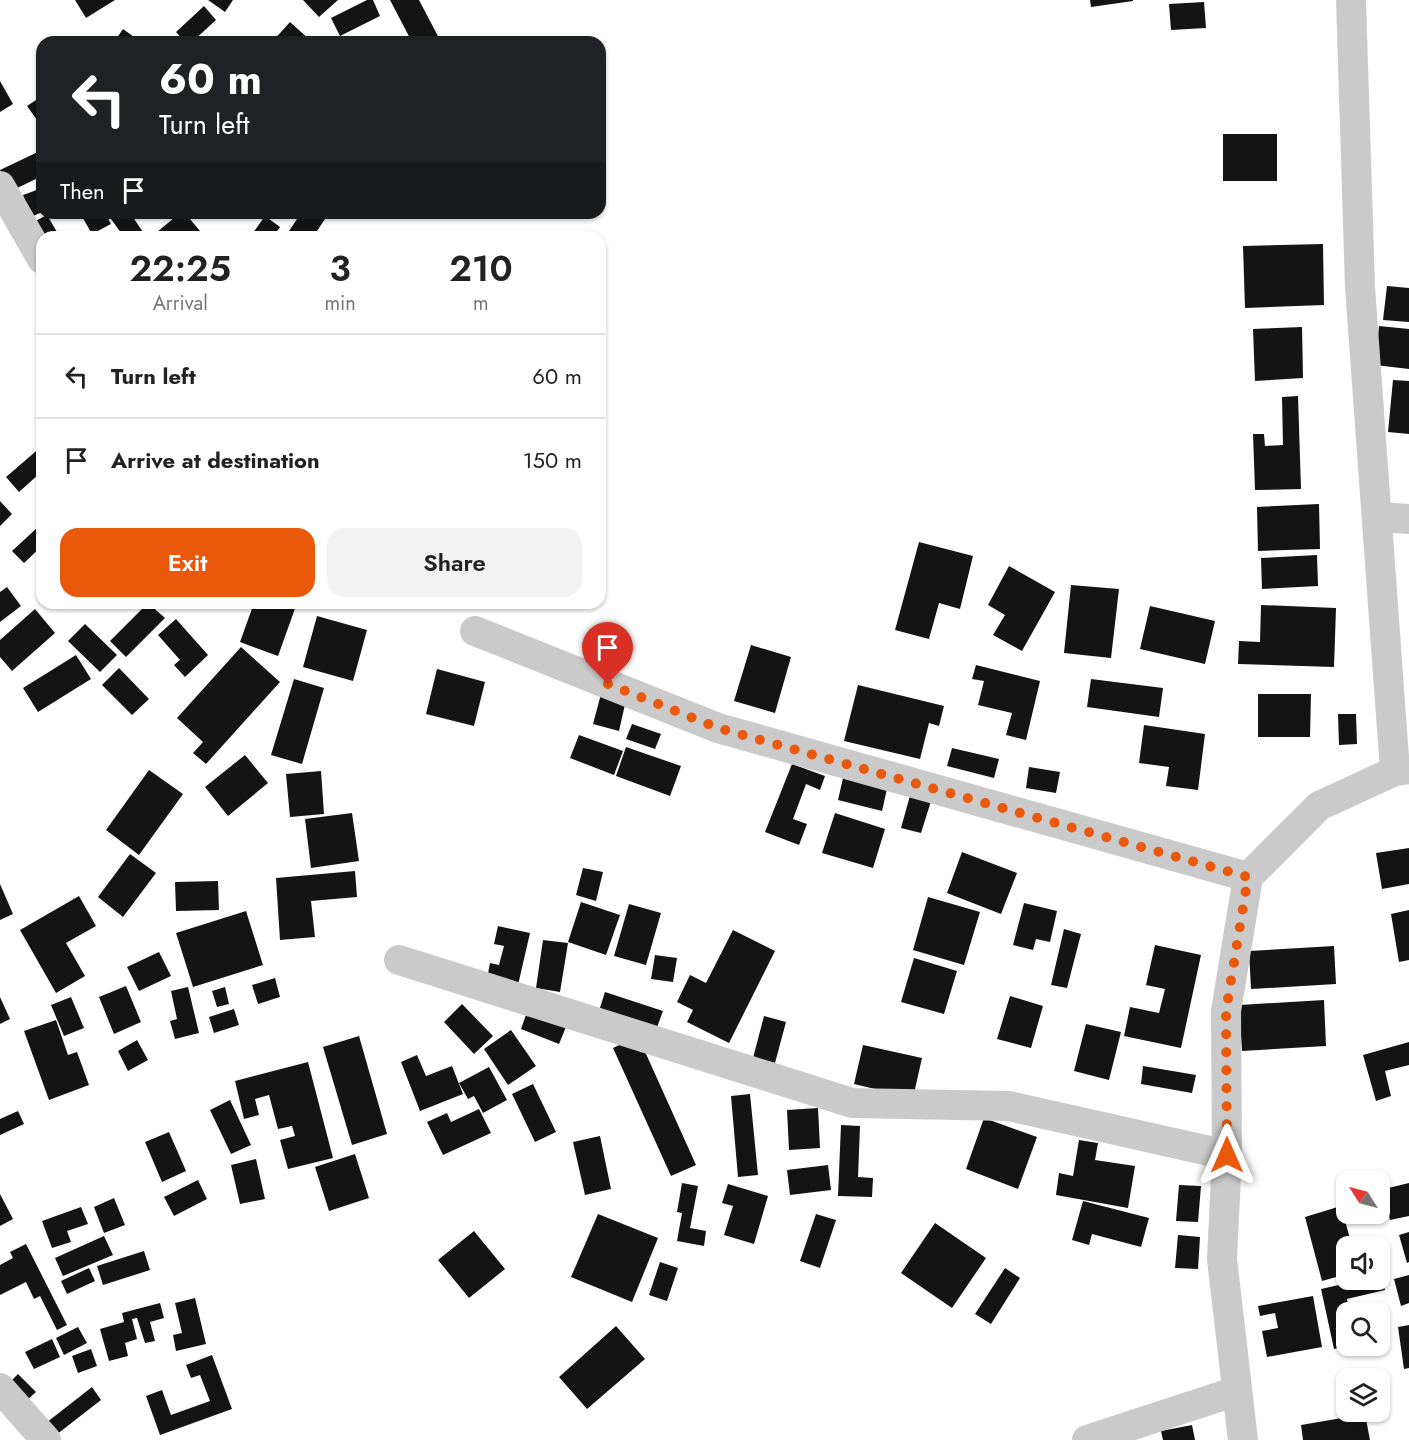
<!DOCTYPE html>
<html lang="en">
<head>
<meta charset="utf-8">
<style>
  :root { --surface:#fff; --page:#f2f2f2; --text:#222; --muted:#767676; --line:#e0e0e0; --accent:#ea580c }
  body { margin:0; font-family:Jost,sans-serif; background:var(--page); color:var(--text); height:100vh; display:flex; flex-direction:column; font-size:22px; white-space:nowrap }
  * { box-sizing:border-box; margin:0 }
  p { font-size:20px; color:var(--muted) }
  .icon { flex:none; width:33px; height:33px; fill:none; stroke:currentColor; stroke-width:2; stroke-linecap:round; stroke-linejoin:round }
  .map { position:relative; flex:1; overflow:hidden }
  .panel { position:absolute; left:36px; top:231px; width:570px; height:378px; display:flex; flex-direction:column; background:var(--surface); border-radius:18px; box-shadow:0 2px 4px #0004 }
  .panel>* { flex:none }
  .guide { position:absolute; left:36px; top:36px; width:570px; height:183px; border-radius:18px; box-shadow:0 2px 4px #0004; background:#202124; color:#fff; overflow:hidden }
  .needle { width:39px; rotate:306deg }
  .controls { position:absolute; left:1336px; top:1170px; display:grid; gap:12px }
  .controls a { display:grid; place-items:center; width:54px; height:54px; border-radius:12px; background:var(--surface); box-shadow:0 2px 4px #0004; font-size:30px }
  .pin { position:absolute; display:grid; place-items:center; width:51px; height:51px; color:#fff; margin:-62px -26px; border-radius:50% 50% 50% 0; rotate:-45deg; box-shadow:0 0 6px #0007 }
  .pin .icon { rotate:45deg }
  .me { position:absolute; width:66px; margin:-33px; rotate:0deg; stroke-linejoin:round; filter:drop-shadow(0 0 4px #0008) }
  .turn { display:flex; align-items:center; gap:21px; height:126px; padding:0 24px; font-size:27px }
  .turn .icon { width:78px; height:78px; stroke-width:2.5 }
  .turn b { display:block; font-size:42px; line-height:51px }
  .then { display:flex; align-items:center; height:57px; padding:0 24px; background:#0003; gap:12px; font-size:22px }
  .eta { display:flex; justify-content:space-evenly; align-items:center; height:102px; text-align:center }
  .eta b { font-size:36px; font-weight:600; line-height:42px }
  .cta { display:flex; gap:12px; margin-top:auto; padding:12px 24px }
  .cta a { flex:1; height:69px; border-radius:18px; background:var(--accent); color:#fff; font-size:24px; font-weight:600; line-height:69px; text-align:center }
  .cta a+a { background:var(--page); color:var(--text) }
  ul { padding:0; list-style:none }
  li { display:flex; align-items:center; gap:18px; height:84px; padding:0 24px; border-top:2px solid var(--line) }
  li div { flex:1 }
  li b { display:block; font-size:22px }
  li em { font-style:normal }
  .map>svg:first-child { display:block }
  .building { fill:#141414 }
  .lines { fill:none; stroke-linecap:round; stroke-linejoin:round }
  .street { stroke:#cacaca; stroke-width:30 }
  .route { stroke:#ea580c; stroke-width:10; stroke-dasharray:0 18 }
</style>
</head>
<body>
<div class="map">
<svg width="1409" height="1440" viewBox="0 0 1409 1440">
  <rect width="100%" height="100%" fill="#fff"/>
  <path class="building" d="M75,0H115L86,18Z
    M208,0H233L225,12Z
    M303,0H338L319,17Z
    M367,0H373L380,16L340,36L331,18Z
    M390,0H419L439,38L431,42H412Z
    M1090,0H1133V1L1091,7Z
    M1204,2L1206,28L1171,30L1169,4Z
    M204,6L216,20L192,42H185L176,32Z
    M290,22L310,40L309,42H272Z
    M123,29L141,42H114Z
    M0,81L13,104L0,112Z
    M42,96V127L27,106Z
    M1223,134H1277V181H1223Z
    M42,150V176L9,192L0,170Z
    M42,188V212L31,217L23,195Z
    M80,213H105L111,224L92,234Z
    M119,213H130L143,232L136,237H124L111,219Z
    M180,213H185L205,237H151Z
    M301,213H329L313,237H298L289,231Z
    M47,215L60,237H42L26,226Z
    M265,216L280,227L273,237H250Z
    M1323,244L1324,305L1245,308L1243,246Z
    M1387,286L1409,288V322L1383,320Z
    M1379,326L1409,329V369L1375,365Z
    M1302,327L1303,378L1255,381L1253,329Z
    M1393,380L1409,381V434L1388,432Z
    M1298,396L1301,489L1255,490L1253,434H1264L1265,446L1283,445L1282,397Z
    M42,446V478L39,474L19,492L6,477Z
    M0,501L12,514L0,526Z
    M1319,504L1320,549L1258,551L1257,507Z
    M38,527L42,531V546L24,563L12,551Z
    M919,542L973,556L960,609L939,603L929,639L895,630Z
    M1317,555L1318,586L1262,589L1261,558Z
    M1009,566L1055,592L1022,651L993,635L1005,615L988,605Z
    M1071,585L1119,589L1111,658L1064,653Z
    M7,587L21,606L0,622V592Z
    M148,603L165,618L126,657L110,641Z
    M254,603H297L278,656L240,642Z
    M1261,605L1336,608L1334,667L1238,664L1239,641L1260,642Z
    M1150,606L1215,621L1205,664L1140,649Z
    M35,609L55,633L12,671L0,657V640Z
    M317,616L367,630L353,681L303,667Z
    M176,619L208,655L185,677L174,665L180,660L158,635Z
    M85,624L117,655L100,672L68,641Z
    M751,645L791,657L775,713L734,701Z
    M241,647L280,682L206,764L193,753L203,742L177,718Z
    M76,655L91,679L38,712L23,688Z
    M976,665L1040,681L1026,740L1006,735L1012,713L978,705L984,681L972,679Z
    M119,668L149,699L132,715L102,685Z
    M437,669L485,682L474,726L426,714Z
    M294,679L324,688L302,764L271,755Z
    M1091,679L1163,688L1159,717L1087,707Z
    M858,685L944,706L939,726L929,723L920,759L844,741Z
    M601,694L626,700L619,731L593,724Z
    M1258,694H1311L1310,737H1258Z
    M1338,714H1356L1357,744L1339,745Z
    M632,724L661,734L655,749L626,739Z
    M1144,725L1205,734L1198,790L1166,786L1169,767L1139,763Z
    M579,735L623,751L614,775L570,758Z
    M626,747L681,766L670,796L616,776Z
    M952,748L999,759L994,778L947,766Z
    M245,755L268,783L228,816L205,787Z
    M792,764L825,776L820,790L806,784L793,819L807,824L799,845L765,832Z
    M1029,767L1060,772L1056,793L1026,788Z
    M149,770L183,794L139,855L106,830Z
    M321,771L324,814L290,817L286,774Z
    M843,778L887,789L882,811L838,800Z
    M911,792L932,798L921,833L901,828Z
    M352,813L359,861L311,868L305,819Z
    M835,813L885,829L873,868L822,853Z
    M1409,848V884L1382,889L1376,853Z
    M962,852L1017,873L1001,914L947,893Z
    M130,854L156,873L123,917L98,897Z
    M583,868L603,872L596,901L576,895Z
    M355,871L357,897L311,901L315,937L280,940L276,878Z
    M218,881L219,910L176,911L175,882Z
    M0,884L13,914L0,920Z
    M79,896L96,926L66,943L85,976L56,993L20,930Z
    M928,897L980,912L964,965L913,950Z
    M581,902L620,915L606,955L568,942Z
    M1024,903L1057,911L1050,942L1036,939L1033,950L1013,945Z
    M629,904L661,913L646,965L614,956Z
    M1409,910V960L1399,962L1391,914Z
    M246,911L263,965L193,987L176,933Z
    M498,926L530,933L518,985L487,979L490,963L499,965L504,946L494,944Z
    M1064,929L1081,934L1067,988L1051,985Z
    M733,930L775,951L729,1043L687,1022L693,1010L677,1002L690,975L706,983Z
    M543,940L568,943L560,992L536,988Z
    M1155,945L1201,955L1181,1048L1124,1036L1130,1007L1159,1013L1165,989L1146,985Z
    M1334,946L1336,984L1251,989L1249,951Z
    M159,952L171,976L139,991L127,967Z
    M655,955L677,958L673,982L651,979Z
    M914,958L957,971L944,1014L901,1002Z
    M275,978L280,997L258,1004L252,985Z
    M126,986L141,1022L114,1034L99,997Z
    M188,987L199,1033L175,1039L170,1021L177,1019L171,991Z
    M225,987L229,1004L217,1007L212,991Z
    M605,992L663,1011L655,1033L598,1014Z
    M1010,996L1043,1006L1031,1048L997,1039Z
    M0,997L10,1019L0,1024Z
    M71,997L84,1028L64,1036L51,1005Z
    M1324,1000L1326,1046L1242,1051L1239,1005Z
    M462,1004L493,1036L474,1054L444,1022Z
    M234,1009L239,1025L214,1033L209,1017Z
    M527,1012L566,1027L559,1044L521,1029Z
    M764,1016L786,1022L775,1063L753,1058Z
    M56,1020L68,1055L77,1052L89,1085L49,1100L24,1031Z
    M1086,1024L1121,1032L1109,1080L1074,1071Z
    M511,1030L536,1066L508,1085L484,1049Z
    M359,1036L387,1134L352,1145L323,1047Z
    M638,1036L696,1165L671,1176L613,1048Z
    M137,1040L148,1060L128,1071L118,1051Z
    M1409,1042V1065L1385,1071L1391,1096L1376,1101L1363,1055Z
    M863,1045L922,1058L913,1098L854,1084Z
    M417,1055L426,1076L452,1066L463,1094L420,1111L401,1062Z
    M308,1062L333,1158L288,1169L280,1140L295,1136L292,1126L278,1129L269,1095L255,1099L259,1115L244,1119L235,1081Z
    M1143,1066L1196,1075L1192,1093L1141,1084Z
    M489,1067L507,1100L483,1113L474,1096L468,1099L459,1083Z
    M533,1084L556,1132L535,1142L512,1094Z
    M750,1094L758,1175L738,1177L731,1096Z
    M230,1100L251,1145L231,1154L210,1110Z
    M818,1108L820,1148L789,1150L787,1110Z
    M479,1109L491,1133L443,1155L427,1122L447,1113L451,1122Z
    M18,1111L24,1124L0,1135V1119Z
    M984,1118L1037,1137L1018,1189L966,1169Z
    M841,1125L860,1126L858,1177L873,1178L872,1197L838,1196Z
    M169,1132L186,1171L162,1182L145,1142Z
    M600,1136L611,1189L585,1195L573,1142Z
    M1079,1140L1098,1143L1095,1160L1135,1166L1128,1208L1056,1195L1059,1173L1073,1176Z
    M355,1154L369,1198L329,1211L315,1167Z
    M256,1159L265,1199L240,1204L231,1165Z
    M828,1165L831,1190L790,1195L787,1170Z
    M198,1180L207,1199L174,1216L164,1197Z
    M682,1183L698,1186L690,1228L706,1231L704,1246L677,1241L682,1213L677,1212Z
    M1409,1183V1216L1390,1220L1386,1202L1380,1203V1190Z
    M728,1184L768,1196L754,1244L724,1235L733,1206L722,1203Z
    M1179,1185L1201,1186L1198,1222L1176,1221Z
    M0,1194L13,1219L0,1226Z
    M114,1198L125,1225L104,1233L94,1207Z
    M1083,1201L1149,1218L1141,1247L1092,1234L1089,1245L1072,1240Z
    M1341,1206L1352,1246H1347V1274L1322,1281L1305,1217Z
    M81,1207L88,1224L67,1231L71,1242L52,1248L42,1221Z
    M598,1214L658,1238L632,1302L571,1277Z
    M816,1214L836,1220L820,1268L800,1261Z
    M935,1223L986,1258L952,1308L901,1273Z
    M474,1231L505,1269L469,1298L438,1260Z
    M1409,1232V1262L1407,1263L1399,1235Z
    M1178,1235L1200,1237L1198,1269L1175,1268Z
    M104,1236L113,1255L63,1276L55,1258Z
    M26,1244L67,1325L57,1330L40,1296L34,1299L26,1282L0,1295V1265L13,1258L10,1252Z
    M144,1251L150,1270L103,1285L97,1266Z
    M660,1262L678,1268L667,1301L649,1295Z
    M89,1268L95,1281L67,1294L61,1281Z
    M1005,1268L1020,1278L991,1324L975,1314Z
    M1380,1275L1385,1290L1347,1299L1350,1312H1347V1346L1334,1349L1321,1289L1361,1280H1380Z
    M1409,1275V1303L1401,1306L1394,1279Z
    M1313,1296L1322,1347L1267,1357L1262,1331L1278,1328L1275,1313L1260,1316L1258,1306Z
    M195,1298L206,1344L176,1351L173,1335L182,1333L175,1303Z
    M160,1303L164,1318L150,1322L155,1341L145,1343L137,1318L132,1319L137,1339L125,1343L128,1356L109,1361L100,1329L124,1322L122,1313Z
    M1409,1325V1368L1404,1369L1398,1327Z
    M616,1326L645,1359L587,1409L559,1377Z
    M78,1327L87,1343L64,1355L56,1338Z
    M52,1339L60,1357L34,1369L25,1352Z
    M91,1349L97,1366L78,1373L72,1356Z
    M212,1355L232,1409L160,1435L146,1396L162,1390L171,1415L210,1401L200,1375L191,1378L186,1365Z
    M18,1374L36,1392L26,1401L8,1384Z
    M92,1387L101,1400L56,1435L46,1423Z
    M1365,1414L1370,1440H1303L1301,1425Z
    M1192,1425L1195,1440H1163L1161,1431Z"/>
  <g class="lines">
    <path class="street" d="M1351,0L1360,287L1395,771
      M0,186L42,259
      M1378,517L1409,519
      M475,631L718,728L1248,877
      M399,960L852,1103L1009,1106L1227,1155
      M0,1388L46,1440
      M1087,1440L1237,1391
      M1243,1440L1222,1259L1227,1155L1226,1011L1248,877L1319,806L1395,771L1409,769"/>
  </g>
  <g class="lines">
    <path class="route" d="M608,684L718,728L1248,877L1226,1011L1227,1155"/>
  </g>
</svg>
<div class="controls">
<a><svg class="needle" viewBox="-14 -14 28 28"><path d="M0-13l5 13h-10z" fill="#e53935"/><path d="M0 13l5-13h-10z" fill="#767676"/></svg></a>
<a><svg class="icon" aria-label="sound" viewBox="0 0 24 24"><path d="M4 9h4l5-4v14l-5-4H4zM17 9q2 3 0 6"/></svg></a>
<a><svg class="icon" aria-label="search" viewBox="0 0 24 24"><circle cx="10" cy="10" r="6"/><path d="M15 15l6 6"/></svg></a>
<a><svg class="icon" aria-label="layers" viewBox="0 0 24 24"><path d="M12 4l9 5-9 5-9-5zM3 14l9 5 9-5"/></svg></a>
</div>
<div class="pin" style="left:608px;top:684px;background:#d93025"><svg class="icon" aria-label="arrive" viewBox="0 0 24 24"><path d="M6 21V4h12l-3 4 3 4H6"/></svg></div>
<svg class="me" style="left:1227px;top:1155px" viewBox="-20 -20 40 40"><path d="M0-17L14 15 0 8-14 15z" fill="#ea580c" stroke="#fff" stroke-width="4"/></svg>
<div class="guide">
<div class="turn"><svg class="icon" aria-label="left" viewBox="0 0 24 24"><path d="M17 20v-9H6M10 6l-5 5 5 5"/></svg><div><b>60 m</b>Turn left</div></div>
<div class="then">Then<svg class="icon" aria-label="arrive" viewBox="0 0 24 24"><path d="M6 21V4h12l-3 4 3 4H6"/></svg></div>
</div>
<section class="panel">
<div class="eta">
<div><b>22:25</b><p>Arrival</p></div>
<div><b>3</b><p>min</p></div>
<div><b>210</b><p>m</p></div>
</div>
<ul>
<li><svg class="icon" aria-label="left" viewBox="0 0 24 24"><path d="M17 20v-9H6M10 6l-5 5 5 5"/></svg><div><b>Turn left</b></div><em>60 m</em></li>
<li><svg class="icon" aria-label="arrive" viewBox="0 0 24 24"><path d="M6 21V4h12l-3 4 3 4H6"/></svg><div><b>Arrive at destination</b></div><em>150 m</em></li>
</ul>
<div class="cta"><a>Exit</a><a>Share</a></div>
</section>
</div>
</body>
</html>
